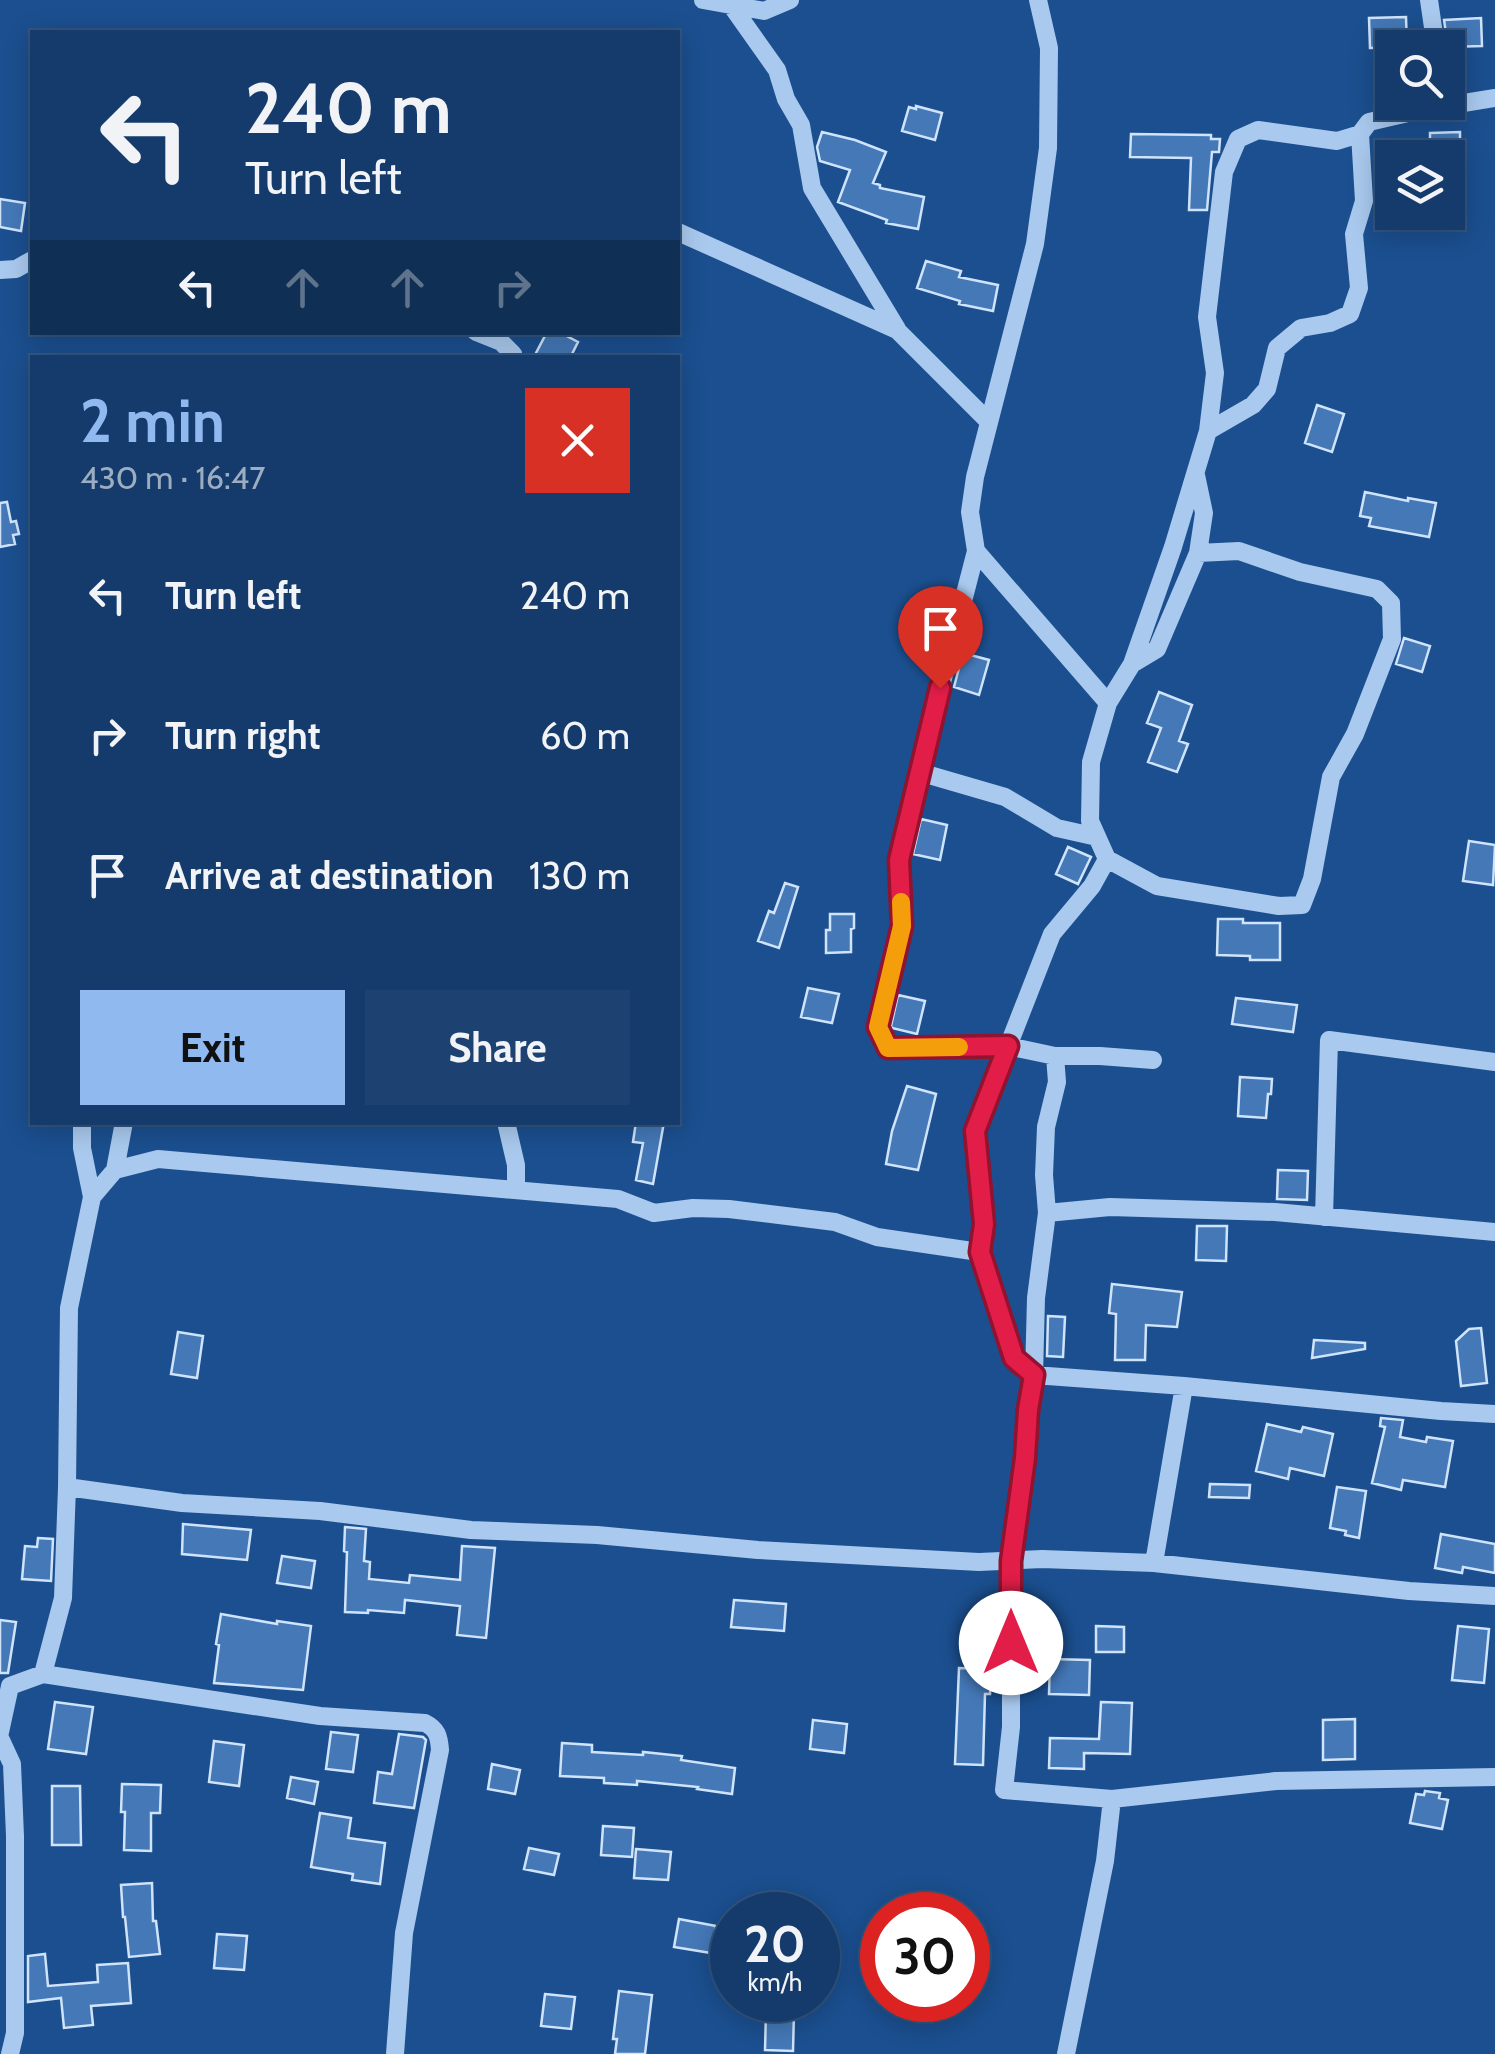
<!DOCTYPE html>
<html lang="en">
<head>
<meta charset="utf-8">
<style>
  :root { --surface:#143b6b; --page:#1d4271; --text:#f1f3f6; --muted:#9dadc1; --line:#33557e; --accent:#90b9f0 }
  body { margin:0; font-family:Cabin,sans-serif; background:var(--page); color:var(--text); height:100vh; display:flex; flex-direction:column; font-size:38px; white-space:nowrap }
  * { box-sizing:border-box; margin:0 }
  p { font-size:32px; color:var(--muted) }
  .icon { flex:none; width:55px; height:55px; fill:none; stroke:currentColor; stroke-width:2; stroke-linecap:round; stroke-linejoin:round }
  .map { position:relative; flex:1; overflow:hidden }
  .drawer { position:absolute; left:30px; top:355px; width:650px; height:770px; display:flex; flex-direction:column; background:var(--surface); border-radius:0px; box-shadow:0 5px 25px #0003,0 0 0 2px var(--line) }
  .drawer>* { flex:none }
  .guide { position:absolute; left:30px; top:30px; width:650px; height:305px; border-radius:0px; box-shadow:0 5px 25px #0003,0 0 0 2px var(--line); background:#143b6b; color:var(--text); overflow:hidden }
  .fabs { position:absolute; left:1375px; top:30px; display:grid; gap:20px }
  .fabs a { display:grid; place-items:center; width:90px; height:90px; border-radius:0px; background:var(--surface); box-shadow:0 5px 25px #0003,0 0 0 2px var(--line); font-size:50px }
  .speed { position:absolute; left:710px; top:1892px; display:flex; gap:20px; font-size:50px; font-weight:700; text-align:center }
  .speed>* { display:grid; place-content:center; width:130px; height:130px; border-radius:50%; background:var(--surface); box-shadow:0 5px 25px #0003,0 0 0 2px var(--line); line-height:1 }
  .speed small { font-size:25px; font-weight:400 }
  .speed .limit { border:15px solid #d22; background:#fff; color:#111 }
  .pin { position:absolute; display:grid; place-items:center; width:85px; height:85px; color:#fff; margin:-102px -42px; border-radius:50% 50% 50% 0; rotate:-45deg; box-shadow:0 0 10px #0007 }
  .pin .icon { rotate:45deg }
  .me { position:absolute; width:110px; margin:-55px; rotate:0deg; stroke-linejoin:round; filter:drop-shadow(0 0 8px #0008) }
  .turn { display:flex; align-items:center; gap:35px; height:210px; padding:0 50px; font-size:45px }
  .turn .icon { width:130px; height:130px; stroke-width:2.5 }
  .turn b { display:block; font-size:70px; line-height:85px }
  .lanes { display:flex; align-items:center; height:95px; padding:0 50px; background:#0003; justify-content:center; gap:50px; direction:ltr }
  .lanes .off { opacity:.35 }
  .round { display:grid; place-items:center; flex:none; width:105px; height:105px; border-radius:0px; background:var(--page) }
  .summary { display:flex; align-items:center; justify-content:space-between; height:170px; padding:0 50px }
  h1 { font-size:60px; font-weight:800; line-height:75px; color:var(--accent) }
  .action { display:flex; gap:20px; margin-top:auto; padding:20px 50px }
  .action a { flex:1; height:115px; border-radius:0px; background:var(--accent); color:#111; font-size:40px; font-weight:800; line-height:115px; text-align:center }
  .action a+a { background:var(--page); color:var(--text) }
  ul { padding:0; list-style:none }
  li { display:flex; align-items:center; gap:30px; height:140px; padding:0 50px }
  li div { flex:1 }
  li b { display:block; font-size:38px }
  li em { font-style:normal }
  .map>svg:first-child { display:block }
  .building { fill:#4478b7; stroke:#cfe3fa; stroke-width:2.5 }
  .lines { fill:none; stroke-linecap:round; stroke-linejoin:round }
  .minor { stroke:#a9c9ee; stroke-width:18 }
  .route-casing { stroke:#92132f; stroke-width:25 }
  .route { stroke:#e11d48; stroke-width:18 }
  .slow { stroke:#f59e0b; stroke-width:18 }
</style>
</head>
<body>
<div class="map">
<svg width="1495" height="2054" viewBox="0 0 1495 2054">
  <rect width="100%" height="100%" fill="#1b4f8f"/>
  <path class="building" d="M1406,17L1407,47L1370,48L1369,18Z
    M1481,18L1482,46L1448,47L1444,20Z
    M916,106L942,113L935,140L902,131L909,107L916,109Z
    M822,132L855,140L886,152L873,183L880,185V188L924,197L918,229L886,223L887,220L838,202L850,170L820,161L817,147Z
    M1460,132V148H1464V161H1460L1461,204H1448V158H1430V133Z
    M1131,134L1211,135V139H1220L1219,152H1212L1207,210H1189L1191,158L1130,157Z
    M0,199L25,203L21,231L0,227Z
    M926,261L961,271L959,277L998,285L993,311L959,304L960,301L917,288Z
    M547,332H559L578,342L570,358H545L536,353Z
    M1317,405L1344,414L1332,452L1305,443Z
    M1365,492L1408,501V498L1436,503L1429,537L1369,526L1371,518L1360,516Z
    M7,502L11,522L16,521L19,534L13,535L15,544L0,547V503Z
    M1404,638L1430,646L1422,672L1396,664Z
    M963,653L989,660L979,695L954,687Z
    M1159,692L1192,705L1179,741L1188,744L1177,772L1148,762L1161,728L1147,723Z
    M921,819L947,825L940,860L913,854Z
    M1469,841L1495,845L1493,885L1463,881Z
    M1068,847L1091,857L1078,884L1056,874Z
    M785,883L798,887L779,948L758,941L769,911L774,913Z
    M830,914H854V928L851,929V952L826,953V930H830Z
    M1218,919H1243V923H1280V960H1250V956L1217,955Z
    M808,988L839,994L832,1023L801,1017Z
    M898,995L925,1001L917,1034L892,1028L891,1026Z
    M1236,998L1297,1005L1293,1032L1232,1024Z
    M1240,1077L1272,1079L1271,1094H1268L1266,1118L1238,1116Z
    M907,1086L936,1094L918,1170L886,1164L892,1131Z
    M636,1122H664L653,1184L636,1180L643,1143L633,1142Z
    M1278,1170L1308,1171L1307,1200L1277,1199Z
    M1197,1226H1227L1226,1261L1196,1260Z
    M1112,1284L1182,1292L1177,1327L1146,1325L1145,1360H1115L1116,1314L1109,1313Z
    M1048,1316L1065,1317L1063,1357L1047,1356Z
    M1481,1328L1487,1383L1461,1386L1456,1341L1469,1329Z
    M178,1332L203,1336L197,1378L171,1374Z
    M1314,1340L1365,1343V1349L1312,1358Z
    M1381,1418L1403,1420L1400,1437L1426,1442L1427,1437L1453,1441L1445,1487L1403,1480L1401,1490L1372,1483L1385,1427L1380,1426Z
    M1267,1424L1301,1432L1303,1427L1333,1434L1324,1476L1290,1468L1288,1479L1256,1471Z
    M1210,1484L1250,1485L1249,1498L1209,1497Z
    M1337,1487L1366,1491L1359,1538L1345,1535L1346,1531L1330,1528Z
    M183,1524L251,1530L247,1560L182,1554Z
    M345,1527L366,1529L364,1561L370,1562L369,1579L409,1583L410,1575L460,1580L462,1546L495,1548L486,1638L457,1635L460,1606L405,1600L404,1613L368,1610V1613L345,1612L347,1552L344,1551Z
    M1441,1534L1495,1544V1573L1463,1567L1462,1573L1435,1568Z
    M38,1538L53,1539L51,1581L22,1579L25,1546L37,1547Z
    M282,1556L315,1561L311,1588L277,1583Z
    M734,1600L786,1604L784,1631L731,1627Z
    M221,1614L277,1624V1621L311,1626L303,1690L214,1683L219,1645L216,1644Z
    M0,1620L16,1622L8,1673H0Z
    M1096,1626L1124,1627V1652H1096Z
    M1458,1626L1489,1629L1484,1683L1452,1680Z
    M1050,1659L1090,1660L1089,1695L1049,1694Z
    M959,1668L985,1669V1678H991L990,1694H985L983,1765L955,1764Z
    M55,1702L93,1707L86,1754L48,1749Z
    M1101,1702L1132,1703L1130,1754L1084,1753V1769L1049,1768L1050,1738L1099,1739Z
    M1355,1719V1759L1323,1760V1720Z
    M813,1720L847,1724L844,1753L810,1749Z
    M331,1732L358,1735L353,1772L326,1769Z
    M399,1734L423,1737L426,1740L414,1808L374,1803L378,1772L392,1774Z
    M214,1741L244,1745L239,1786L209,1782Z
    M562,1743L592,1745V1752L643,1755V1752L682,1756L681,1760L735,1768L732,1794L697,1789L698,1787L637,1781V1785L604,1783V1778L560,1776Z
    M492,1764L520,1770L515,1794L488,1789Z
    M291,1777L318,1782L314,1804L287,1798Z
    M122,1784L161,1785L160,1813H151V1851L124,1850L125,1812H121Z
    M52,1786H80L81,1845H52Z
    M1425,1791L1440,1793L1439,1798L1448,1800L1442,1829L1410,1823L1416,1794L1424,1795Z
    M320,1813L351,1818L348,1838L385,1843L380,1884L352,1880L353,1874L311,1867Z
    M603,1826L634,1828L632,1857L601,1855Z
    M529,1848L559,1854L554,1875L524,1869Z
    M636,1849L671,1852L668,1880L634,1878Z
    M152,1883L153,1921H156L160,1954L129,1957L125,1917H123L121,1885Z
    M679,1919L716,1926L711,1953L674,1947Z
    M217,1934L247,1936L244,1970L214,1968Z
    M45,1954L48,1986L98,1982L97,1965L128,1963L131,2003L91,2006L93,2025L64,2028L61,1998L28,2002V1956Z
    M619,1991L652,1995L645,2054H615L617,2039H613Z
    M545,1994L575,1997L571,2029L541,2026Z
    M766,2011L794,2012L793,2051L765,2050Z"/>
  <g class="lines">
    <path class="minor" d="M703,0L764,11L790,0
      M1038,0L1049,48L1048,148L1035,244L975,477L970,512L976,551L923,756L899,860L902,926L878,1027L888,1048L1008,1046L1055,1056H1100L1153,1060
      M1429,0L1436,48
      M731,5L777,70L786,99L801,125L812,188L897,329
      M1495,98L1421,110L1369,122L1360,134L1337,141L1258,130L1238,139L1224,172L1207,317L1215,373L1208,431L1173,547L1132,664L1108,703L1091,762L1090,821L1107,859L1092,886L1052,934L975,1131L984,1223L979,1252L1014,1358L1034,1375L1184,1386L1441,1411L1495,1414
      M678,232L897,330L989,422
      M0,270L16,269L32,260
      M476,332L501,342L513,354L511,358
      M1208,431L1253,405L1267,389L1277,348L1301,328L1330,323L1350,314L1359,288L1354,234L1364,201L1360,134
      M976,551L1108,703
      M1132,664L1157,649L1198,553L1204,513L1196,475
      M919,772L1005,797L1057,828L1097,837
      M1107,859L1157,886L1279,906L1302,905L1312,879L1331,777L1355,734L1392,639L1391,603L1377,589L1300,572L1239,551L1198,553
      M1055,1056L1057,1082L1046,1127L1044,1175L1047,1213L1036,1298L1034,1375L1028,1410L1025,1458L1011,1561V1727L1004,1790L1112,1799L1105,1861L1066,2054
      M506,1122L516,1165V1190
      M115,1170L124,1122
      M92,1197L115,1170L158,1159L618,1199L654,1213L693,1208L729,1209L835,1222L877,1237L979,1252
      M1047,1213L1110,1207L1275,1212L1495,1232
      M1324,1217L1329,1040L1495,1062
      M67,1487L182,1503L320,1511L471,1530L597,1535L758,1550L979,1562L1042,1559L1154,1563L1409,1591L1495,1596
      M1154,1563L1184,1386
      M43,1674L320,1716L425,1723C437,1729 439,1736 440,1750L404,1933L395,2054
      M0,1732L10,1686L43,1674L63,1598L67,1487L69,1308L92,1197L82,1148V1122
      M0,1738L12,1764L15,1836V2033L10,2054
      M1112,1799L1276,1781L1495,1777"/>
  </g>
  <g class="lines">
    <defs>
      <path id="route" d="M940,688L899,860L902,926L878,1027L888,1048L1008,1046L975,1131L984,1224L980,1252L1014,1358L1034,1375L1028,1410L1025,1458L1011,1561V1643"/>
    </defs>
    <use href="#route" class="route-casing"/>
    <use href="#route" class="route"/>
    <path class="slow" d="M901,902L902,926L878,1027L888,1048L959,1047"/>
  </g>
</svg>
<div class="fabs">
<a><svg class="icon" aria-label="search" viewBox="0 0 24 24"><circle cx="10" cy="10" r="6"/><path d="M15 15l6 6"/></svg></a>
<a><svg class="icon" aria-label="layers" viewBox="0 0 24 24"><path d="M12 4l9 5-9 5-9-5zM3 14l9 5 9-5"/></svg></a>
</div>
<div class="speed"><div>20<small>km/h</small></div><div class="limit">30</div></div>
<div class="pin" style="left:940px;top:688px;background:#d93025"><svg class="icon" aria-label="arrive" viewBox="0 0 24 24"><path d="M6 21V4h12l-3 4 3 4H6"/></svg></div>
<svg class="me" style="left:1011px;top:1643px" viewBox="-20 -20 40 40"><circle r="19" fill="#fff"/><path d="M0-13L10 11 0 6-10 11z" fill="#e11d48"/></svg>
<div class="guide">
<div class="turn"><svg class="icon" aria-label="left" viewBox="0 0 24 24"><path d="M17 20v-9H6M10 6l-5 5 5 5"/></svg><div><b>240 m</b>Turn left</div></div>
<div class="lanes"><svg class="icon" aria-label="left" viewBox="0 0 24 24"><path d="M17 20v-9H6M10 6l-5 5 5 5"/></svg><svg class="icon off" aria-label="ahead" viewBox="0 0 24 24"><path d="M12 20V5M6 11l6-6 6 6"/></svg><svg class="icon off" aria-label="ahead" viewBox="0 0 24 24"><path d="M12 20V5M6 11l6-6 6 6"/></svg><svg class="icon off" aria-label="right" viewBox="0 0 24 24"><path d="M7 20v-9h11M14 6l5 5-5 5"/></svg></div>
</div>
<section class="drawer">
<div class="summary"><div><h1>2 min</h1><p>430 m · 16:47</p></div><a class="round" style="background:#d93025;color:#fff"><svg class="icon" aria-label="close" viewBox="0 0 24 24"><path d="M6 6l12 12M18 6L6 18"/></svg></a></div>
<ul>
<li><svg class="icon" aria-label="left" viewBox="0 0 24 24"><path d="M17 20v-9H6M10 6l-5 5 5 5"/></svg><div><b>Turn left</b></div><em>240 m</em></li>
<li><svg class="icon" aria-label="right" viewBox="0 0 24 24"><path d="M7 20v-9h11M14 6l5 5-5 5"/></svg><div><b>Turn right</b></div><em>60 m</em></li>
<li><svg class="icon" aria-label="arrive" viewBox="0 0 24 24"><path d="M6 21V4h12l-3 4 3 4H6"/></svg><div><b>Arrive at destination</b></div><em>130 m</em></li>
</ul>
<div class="action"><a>Exit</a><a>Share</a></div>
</section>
</div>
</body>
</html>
